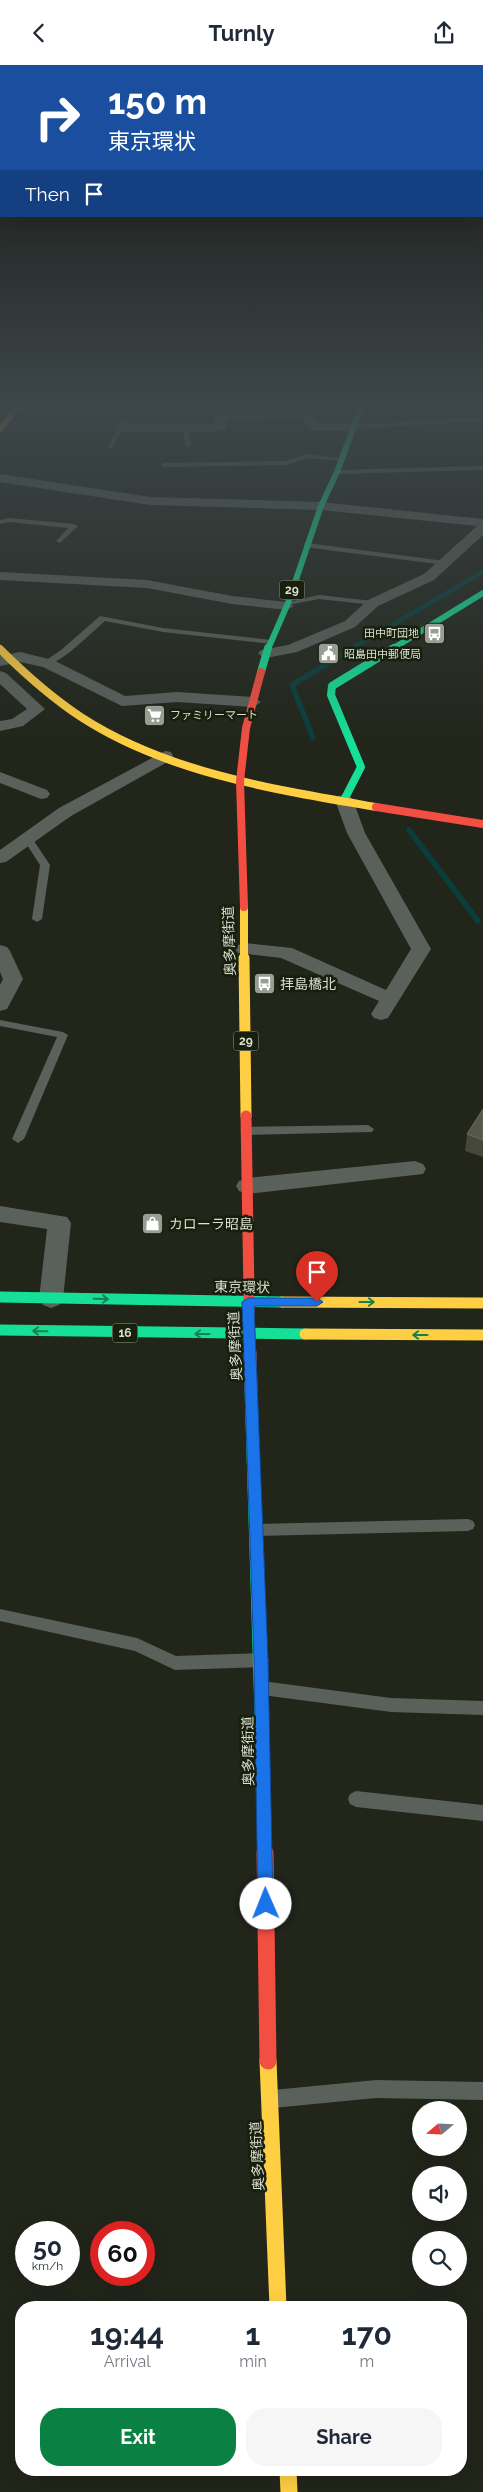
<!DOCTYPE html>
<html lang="en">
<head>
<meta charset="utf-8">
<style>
  :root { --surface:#fff; --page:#f6f6f7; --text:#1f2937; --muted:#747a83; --accent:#0b8043 }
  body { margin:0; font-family:Raleway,"Noto Sans JP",sans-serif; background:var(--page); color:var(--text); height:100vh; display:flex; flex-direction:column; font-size:19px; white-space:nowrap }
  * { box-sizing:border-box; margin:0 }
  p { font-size:16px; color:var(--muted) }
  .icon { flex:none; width:28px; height:28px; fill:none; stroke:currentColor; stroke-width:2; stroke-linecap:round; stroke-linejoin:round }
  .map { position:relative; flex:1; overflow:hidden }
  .panel { position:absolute; left:15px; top:2236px; width:452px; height:175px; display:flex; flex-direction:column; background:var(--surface); border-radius:20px; box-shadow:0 5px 20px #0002 }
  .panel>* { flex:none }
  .banner { position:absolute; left:0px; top:0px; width:484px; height:152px; box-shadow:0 5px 20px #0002; background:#1a4fa0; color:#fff; overflow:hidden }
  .needle { width:32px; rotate:251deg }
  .controls { position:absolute; left:412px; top:2036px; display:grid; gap:10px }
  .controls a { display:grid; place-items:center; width:55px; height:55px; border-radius:50%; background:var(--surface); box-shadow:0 5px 20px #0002; font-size:25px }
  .speed { position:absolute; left:15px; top:2156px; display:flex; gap:10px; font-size:25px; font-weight:700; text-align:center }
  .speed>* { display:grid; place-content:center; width:65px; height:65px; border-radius:50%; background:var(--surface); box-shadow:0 5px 20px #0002; line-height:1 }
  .speed small { font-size:12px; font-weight:400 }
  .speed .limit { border:8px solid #d22; background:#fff; color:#111 }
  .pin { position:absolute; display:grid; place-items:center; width:42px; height:42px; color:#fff; margin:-51px -21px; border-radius:50% 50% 50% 0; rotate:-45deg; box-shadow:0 0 5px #0007 }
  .pin .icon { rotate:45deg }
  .me { position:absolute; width:55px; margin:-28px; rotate:359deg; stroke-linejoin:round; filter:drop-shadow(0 0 4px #0008) }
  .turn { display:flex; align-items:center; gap:18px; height:105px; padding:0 25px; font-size:22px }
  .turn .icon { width:65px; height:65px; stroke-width:2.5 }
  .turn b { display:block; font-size:35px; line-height:42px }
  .then { display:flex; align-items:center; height:48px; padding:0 25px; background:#0003; gap:10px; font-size:19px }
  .eta { display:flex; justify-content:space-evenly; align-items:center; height:85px; text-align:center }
  .eta b { font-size:30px; font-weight:700; line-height:35px }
  .action { display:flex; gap:10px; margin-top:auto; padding:10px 25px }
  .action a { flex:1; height:58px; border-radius:20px; background:var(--accent); color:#fff; font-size:20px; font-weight:700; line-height:58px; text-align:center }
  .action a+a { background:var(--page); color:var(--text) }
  header { display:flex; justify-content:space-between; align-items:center; height:65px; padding:0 25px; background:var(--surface); font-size:22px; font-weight:700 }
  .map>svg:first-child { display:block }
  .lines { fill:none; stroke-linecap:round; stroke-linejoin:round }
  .stream-far1 { stroke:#0a3e3c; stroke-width:4.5 }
  .stream { stroke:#0a3e3c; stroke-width:5.5 }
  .lane { fill:#5a615b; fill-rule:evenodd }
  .street { fill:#5a615b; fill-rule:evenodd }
  .fast-far3 { stroke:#16e098; stroke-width:6 }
  .fast-far2 { stroke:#16e098; stroke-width:8 }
  .fast-far1 { stroke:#16e098; stroke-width:11 }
  .fast { stroke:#16e098; stroke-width:13 }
  .slow-far3 { stroke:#ffcf43; stroke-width:6 }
  .slow-far2 { stroke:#ffcf43; stroke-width:8 }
  .slow-far1 { stroke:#ffcf43; stroke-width:11 }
  .slow { stroke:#ffcf43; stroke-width:17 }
  .jam-far3 { stroke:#f24e42; stroke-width:8 }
  .jam-far2 { stroke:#f24e42; stroke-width:11 }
  .jam-far1 { stroke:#f24e42; stroke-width:13 }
  .jam { stroke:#f24e42; stroke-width:17 }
  .wall { fill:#464639 }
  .building { fill:#565749; stroke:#6a6c5e }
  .oneway { stroke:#178052 }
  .route { fill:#1a73e8; stroke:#114b97 }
  .labels { text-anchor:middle; stroke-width:5; stroke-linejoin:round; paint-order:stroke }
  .far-poi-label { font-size:11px; fill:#d9dfd2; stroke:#181f0c; text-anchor:start }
  .shield { fill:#181f0c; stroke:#9fa597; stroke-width:1 }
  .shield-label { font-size:12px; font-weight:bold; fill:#d9dfd2 }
  .street-label { font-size:14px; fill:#d9dfd2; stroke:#181f0c }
  .poi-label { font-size:14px; fill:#d9dfd2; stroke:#181f0c; text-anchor:start }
</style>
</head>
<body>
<header><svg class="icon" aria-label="back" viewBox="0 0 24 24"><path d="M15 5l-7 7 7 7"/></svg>Turnly<svg class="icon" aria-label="share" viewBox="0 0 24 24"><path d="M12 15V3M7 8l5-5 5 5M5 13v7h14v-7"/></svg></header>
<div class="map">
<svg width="483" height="2427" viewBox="0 0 483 2427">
  <rect width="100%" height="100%" fill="#21251a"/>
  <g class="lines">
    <path class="stream-far1" d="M351,584L483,507"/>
    <path class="stream" d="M313,673L292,620L353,583
      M409,765L478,856"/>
    <path class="lane" d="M37,340H46L28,347L11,345Z
      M305,349L307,352L220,355L217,353L220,351Z
      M483,352V356L353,364L350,362L353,360Z
      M124,355L127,357L112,383L107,384L121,357Z
      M186,361L189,363L191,381L188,383L185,381L183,363Z
      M308,389L345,394L342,396L308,393L286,400L164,402L161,400L164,398L285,396Z
      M483,401V405L337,409L334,407L337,405Z
      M9,453L74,459L78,461L60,478L56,476L68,463L9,457L0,459V455Z
      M307,478L445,496L449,498L445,500L304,482V478Z
      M319,530L373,536L377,538L373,540L319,534L288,540L284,538Z
      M100,551L163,563L271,575L275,577L271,579L163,567L105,556C93,566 59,601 45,600V596L61,585Z
      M27,769L30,770L50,800L42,854L37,857L32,854L40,800L22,772Z
      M0,955L63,967L68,970L24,1074L18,1078L12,1074L57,972L0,961Z
      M368,1060L374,1064L372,1067L246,1070L240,1066L246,1062Z
      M468,1454L473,1456L475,1460L473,1464L468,1466L257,1471L252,1469L250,1465L252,1461L257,1459Z
      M0,1544L137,1573L176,1591L261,1588L266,1590L269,1595L266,1600L261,1602L175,1605L135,1586L0,1556Z
      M262,1616L391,1633L483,1636V1650L391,1647L262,1630L257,1628L254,1623L257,1618Z
      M356,1726L483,1740V1756L356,1742L350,1739L348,1734L350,1729Z
      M376,2015L483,2017V2035L376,2033L273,2043L267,2040L264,2034L267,2028L273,2025Z"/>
    <path class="street" d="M213,340H225L227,363L225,366L120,367L114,363L120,359H215Z
      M290,340H302L319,359L353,358L359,362L353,366H312Z
      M0,409L150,432L321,437L483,454V470L434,515L378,541L355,562L297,587L266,593L261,591L258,588L261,585L288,580L345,556L368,535L424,509L477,461L321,445L150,440L0,417Z
      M0,507L147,515L232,531L287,537L294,541L287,545L232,539L147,523L0,515Z
      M20,587L53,595L125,631L177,627L253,632L261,637L253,642L177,637L122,641L43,602L20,597L0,601V591Z
      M0,606L6,608L45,644L23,661L0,666V656L12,654L27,644L0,619Z
      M165,686L171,687L173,691L171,695L71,751L6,797L0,798V785L59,743Z
      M0,707L47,725L50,729L47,733L41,734L0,718Z
      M344,730L350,731L353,735L365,768L431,884L388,953L381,955L374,953L371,949L379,936L281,893L238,888L235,884L238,880L245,878L292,883L386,925L411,884L347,768L335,735L338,731Z
      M0,880L7,882L10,886L23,914L7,944L0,946V920L3,914L0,907Z
      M415,1096L423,1099L426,1104L423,1109L247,1129L239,1126L236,1121L239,1116L247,1113Z
      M0,1141L67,1152L71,1158L63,1234L59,1240L51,1243L43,1240L39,1234L47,1164L0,1157Z"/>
    <path class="fast-far3" d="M268,584L288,538L321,441L337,407L362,340
      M392,584L483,528"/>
    <path class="fast-far2" d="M261,607L268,583
      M344,735L361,702L331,630L332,621L394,583"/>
    <path class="fast-far1" d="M0,1232L282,1237
      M0,1265L305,1269"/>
    <path class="fast" d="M251,1323L264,1746"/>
    <path class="slow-far3" d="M0,364L19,340"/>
    <path class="slow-far2" d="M0,584C25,609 51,632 81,652C167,708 277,725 376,742
      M244,842V894"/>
    <path class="slow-far1" d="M244,893L246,1051
      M282,1237L483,1238
      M305,1269L483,1270"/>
    <path class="slow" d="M268,1996L278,2242
      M288,2405L289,2427"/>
    <path class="jam-far3" d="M376,742L483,759
      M244,842L240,716L246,663L261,607"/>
    <path class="jam-far2" d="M246,1051L250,1288"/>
    <path class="jam-far1" d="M250,1287L251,1323
      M264,1746L265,1790"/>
    <path class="jam" d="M265,1788L268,1996"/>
  </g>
  <path class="wall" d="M483,1044V1092L465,1086L467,1069Z"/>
  <path class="building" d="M483,1044V1075L467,1069Z"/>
  <defs><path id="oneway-shaft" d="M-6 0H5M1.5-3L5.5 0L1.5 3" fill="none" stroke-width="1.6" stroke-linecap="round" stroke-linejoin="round" transform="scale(1.25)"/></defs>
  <g class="oneway">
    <use href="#oneway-shaft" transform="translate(101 1234) rotate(1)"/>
    <use href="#oneway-shaft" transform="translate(367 1237)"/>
    <use href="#oneway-shaft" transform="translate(40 1266) rotate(-179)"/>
    <use href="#oneway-shaft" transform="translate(202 1269) rotate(-180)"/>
    <use href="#oneway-shaft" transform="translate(420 1270) rotate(180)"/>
  </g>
  <linearGradient id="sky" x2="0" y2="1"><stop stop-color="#12140e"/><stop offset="0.5" stop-color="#3d4649"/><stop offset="1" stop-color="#3d4649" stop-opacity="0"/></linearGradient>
  <rect width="483" height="680" fill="url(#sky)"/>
  <path class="route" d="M248,1233H317L323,1237L317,1241H254L268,1595L273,1839L271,1844L266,1846L260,1844L258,1839L254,1595L242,1237Z"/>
  <defs>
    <symbol id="bus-square" viewBox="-11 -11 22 22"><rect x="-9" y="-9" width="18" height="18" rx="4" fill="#999e92" stroke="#181f0c"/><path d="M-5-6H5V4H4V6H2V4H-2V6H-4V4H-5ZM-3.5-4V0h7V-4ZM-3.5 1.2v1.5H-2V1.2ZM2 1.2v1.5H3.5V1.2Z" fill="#fff"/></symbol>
    <symbol id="civic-square" viewBox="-11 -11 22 22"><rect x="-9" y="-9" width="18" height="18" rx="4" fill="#999e92" stroke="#181f0c"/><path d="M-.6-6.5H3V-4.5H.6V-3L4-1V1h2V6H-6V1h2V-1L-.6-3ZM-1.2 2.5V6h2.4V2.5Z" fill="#fff"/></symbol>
    <symbol id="supermarket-square" viewBox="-11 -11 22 22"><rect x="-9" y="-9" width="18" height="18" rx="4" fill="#999e92" stroke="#181f0c"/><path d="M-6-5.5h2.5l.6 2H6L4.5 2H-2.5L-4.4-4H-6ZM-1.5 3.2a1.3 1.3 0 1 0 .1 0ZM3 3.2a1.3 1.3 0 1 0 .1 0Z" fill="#fff"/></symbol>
    <symbol id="shop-square" viewBox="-11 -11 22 22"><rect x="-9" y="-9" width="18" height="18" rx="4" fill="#999e92" stroke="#181f0c"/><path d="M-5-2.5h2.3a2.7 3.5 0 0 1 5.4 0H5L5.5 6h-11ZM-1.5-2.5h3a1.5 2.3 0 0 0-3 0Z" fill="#fff"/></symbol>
  </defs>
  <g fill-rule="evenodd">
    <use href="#bus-square" x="422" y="556" width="25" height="25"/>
    <use href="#civic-square" x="316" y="576" width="25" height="25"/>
    <use href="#supermarket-square" x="142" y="638" width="25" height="25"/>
    <use href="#bus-square" x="252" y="906" width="25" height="25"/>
    <use href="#shop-square" x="140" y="1146" width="25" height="25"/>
  </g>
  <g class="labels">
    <g class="far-poi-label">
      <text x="419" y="572" text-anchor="end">田中町団地</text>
      <text x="344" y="593">昭島田中郵便局</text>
      <text x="170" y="654">ファミリーマート</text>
    </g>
    <g class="shield">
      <rect x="279.5" y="515.5" width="25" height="19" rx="4"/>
      <rect x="233.5" y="966.5" width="25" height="19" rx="4"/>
      <rect x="112.5" y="1258.5" width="25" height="19" rx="4"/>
    </g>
    <g class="shield-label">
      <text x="292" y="529">29</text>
      <text x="246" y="980">29</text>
      <text x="125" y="1272">16</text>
    </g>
    <g class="street-label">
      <text transform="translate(229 876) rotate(-92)" y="5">奥多摩街道</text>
      <text transform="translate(242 1222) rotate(1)" y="5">東京環状</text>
      <text transform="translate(235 1281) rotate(-93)" y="5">奥多摩街道</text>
      <text transform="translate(248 1686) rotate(-91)" y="5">奥多摩街道</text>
      <text transform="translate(257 2091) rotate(-93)" y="5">奥多摩街道</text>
    </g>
    <g class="poi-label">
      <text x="280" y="924">拝島橋北</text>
      <text x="169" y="1164">カローラ昭島</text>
    </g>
  </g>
</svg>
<div class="controls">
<a><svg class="needle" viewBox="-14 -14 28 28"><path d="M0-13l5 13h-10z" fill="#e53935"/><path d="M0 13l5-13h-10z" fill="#747a83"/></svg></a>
<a><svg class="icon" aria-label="sound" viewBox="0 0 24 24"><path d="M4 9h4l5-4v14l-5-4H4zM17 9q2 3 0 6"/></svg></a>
<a><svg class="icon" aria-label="search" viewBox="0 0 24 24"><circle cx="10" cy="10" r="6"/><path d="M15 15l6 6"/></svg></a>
</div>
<div class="speed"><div>50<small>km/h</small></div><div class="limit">60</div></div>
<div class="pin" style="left:317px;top:1237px;background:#d93025"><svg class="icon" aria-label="arrive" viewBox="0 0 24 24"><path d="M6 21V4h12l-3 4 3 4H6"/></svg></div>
<svg class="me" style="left:266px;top:1839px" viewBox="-20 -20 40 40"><circle r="19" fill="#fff"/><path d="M0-13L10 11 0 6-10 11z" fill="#1a73e8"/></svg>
<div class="banner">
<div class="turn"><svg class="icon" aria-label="right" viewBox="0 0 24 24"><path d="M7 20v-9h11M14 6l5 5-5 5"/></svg><div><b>150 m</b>東京環状</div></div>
<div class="then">Then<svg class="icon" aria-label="arrive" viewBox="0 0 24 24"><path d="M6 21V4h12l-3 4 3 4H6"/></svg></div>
</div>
<section class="panel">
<div class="eta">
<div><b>19:44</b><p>Arrival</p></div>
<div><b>1</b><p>min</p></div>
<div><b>170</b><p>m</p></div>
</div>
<div class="action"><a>Exit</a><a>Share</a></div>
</section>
</div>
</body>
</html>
